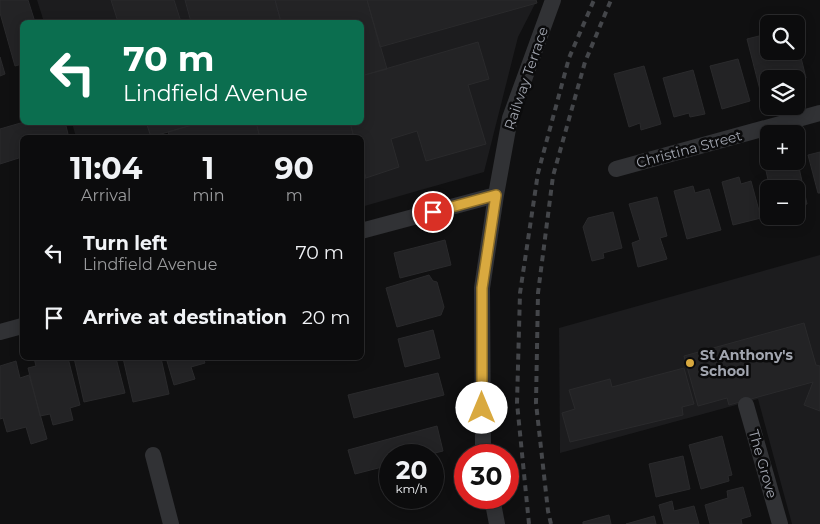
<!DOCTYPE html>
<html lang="en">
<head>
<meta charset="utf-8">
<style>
  :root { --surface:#0c0c0d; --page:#151516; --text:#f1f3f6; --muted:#9a9b9d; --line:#2c2c2e }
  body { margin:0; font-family:Montserrat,sans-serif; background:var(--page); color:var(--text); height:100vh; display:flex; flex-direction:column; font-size:19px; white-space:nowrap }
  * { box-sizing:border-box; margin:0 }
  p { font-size:16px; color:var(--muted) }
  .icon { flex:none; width:28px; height:28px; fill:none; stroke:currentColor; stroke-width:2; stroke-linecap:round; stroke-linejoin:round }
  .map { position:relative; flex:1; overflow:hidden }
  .panel { position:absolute; left:20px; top:135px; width:344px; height:225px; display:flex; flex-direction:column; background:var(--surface); border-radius:8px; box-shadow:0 2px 12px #0003,0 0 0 1px var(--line) }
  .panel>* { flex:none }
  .banner { position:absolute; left:20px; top:20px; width:344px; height:105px; border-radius:8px; box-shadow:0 2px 12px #0003,0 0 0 1px var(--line); background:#0b6e4f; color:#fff; overflow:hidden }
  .buttons { position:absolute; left:760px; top:15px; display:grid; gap:10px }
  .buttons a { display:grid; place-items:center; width:45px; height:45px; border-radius:8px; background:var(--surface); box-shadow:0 2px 12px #0003,0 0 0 1px var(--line); font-size:25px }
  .speed { position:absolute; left:379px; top:444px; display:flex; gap:10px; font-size:25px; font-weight:700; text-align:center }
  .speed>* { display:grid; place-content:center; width:65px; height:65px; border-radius:50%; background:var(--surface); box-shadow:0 2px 12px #0003,0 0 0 1px var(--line); line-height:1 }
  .speed small { font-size:12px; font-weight:400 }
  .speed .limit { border:8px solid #d22; background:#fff; color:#111 }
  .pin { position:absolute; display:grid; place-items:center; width:42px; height:42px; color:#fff; margin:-21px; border:2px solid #fff; border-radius:50%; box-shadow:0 1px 5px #0007 }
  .me { position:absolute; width:55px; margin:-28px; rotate:0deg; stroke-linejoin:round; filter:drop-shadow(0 0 4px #0008) }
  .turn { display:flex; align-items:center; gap:18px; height:105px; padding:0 20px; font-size:22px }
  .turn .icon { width:65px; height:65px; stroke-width:2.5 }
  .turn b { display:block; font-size:35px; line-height:42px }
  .eta { display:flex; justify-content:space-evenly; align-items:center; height:85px; text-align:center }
  .eta b { font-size:30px; font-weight:700; line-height:35px }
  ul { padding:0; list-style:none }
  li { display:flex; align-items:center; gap:15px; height:65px; padding:0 20px }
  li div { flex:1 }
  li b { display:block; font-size:19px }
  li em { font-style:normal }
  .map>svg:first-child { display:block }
  .built { fill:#1c1c1e }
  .building { fill:#232325; stroke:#2a2a2c }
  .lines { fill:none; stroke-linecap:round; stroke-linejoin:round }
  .minor { stroke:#313235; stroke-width:16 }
  .rail { stroke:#44464a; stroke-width:4; stroke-dasharray:6 5; stroke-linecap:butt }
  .route-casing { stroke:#8d6e29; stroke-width:12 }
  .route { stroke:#d9a93f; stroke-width:9 }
  .poi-dot { fill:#d9a93f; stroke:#0b0b0c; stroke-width:2 }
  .labels { text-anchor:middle; stroke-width:5; stroke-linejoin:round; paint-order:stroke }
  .street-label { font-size:14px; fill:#a2a6b0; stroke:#0b0b0c }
  .poi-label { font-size:14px; font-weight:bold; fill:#a2a6b0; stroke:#0b0b0c; text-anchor:start }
</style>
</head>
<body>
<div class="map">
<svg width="820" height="524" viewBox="0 0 820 524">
  <rect width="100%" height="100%" fill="#101011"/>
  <path class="built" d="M37,0H537L518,37L484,172L361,207V138H170L168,132L149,137H76L72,123L361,122V22H44Z
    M820,255V524H792L758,399L560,453L559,328Z"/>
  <path class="building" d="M0,0H28L35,22H22V64L15,66L0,13Z
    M111,0H174L181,22H118Z
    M185,0H275L281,22H191Z
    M275,0H367L387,69L361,76V22H281Z
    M367,0H536L537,3L380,47Z
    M767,34L769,51H796V37L806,78L796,81V79H769V88L760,90L747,39Z
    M478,42L489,79L468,85L486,144L426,161L417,131L391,139L399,167L366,178L361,162V138H354L350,122H361V76Z
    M0,57L5,74L0,76Z
    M738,59L750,101L722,109L710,66Z
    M644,66L661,124L641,130L640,123L629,127L614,74Z
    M693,70L705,114L690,117L689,113L674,117L663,78Z
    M24,122H65L69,138H22V157L0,164V129Z
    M146,122H202L151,137Z
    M202,122H256L260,138H170L168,132Z
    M256,122H350L354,138H260Z
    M820,152V193H818L808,155Z
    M361,162L366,178L361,179Z
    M782,163L783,166L798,163L807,204L796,207V189H770L765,166Z
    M739,177L741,184L751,181L761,218L733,225L722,182Z
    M693,186L695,193L709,189L721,230L687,239L674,191Z
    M657,197L667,236L660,238L667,259L638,267L632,243L640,240L629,204Z
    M613,212L622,248L603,253L604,258L592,261L583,227L588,218Z
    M445,240L451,265L400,278L394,253Z
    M429,275L433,281L437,282L444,307L441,315L397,327L386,288Z
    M804,323L816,365L820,366V411L804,405L813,382L729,405L727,398L698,406L684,356Z
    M433,330L440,358L405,367L398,339Z
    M34,358H56V359L68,358L80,405L70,408L73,420L53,425L50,414L40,416L28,368L36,366Z
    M74,358H116L125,393L84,402Z
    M123,358H161L169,394L133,402Z
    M172,358H203L205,363L191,367L195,379L174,385L167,361L173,359Z
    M16,361L20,378L29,375L47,439L31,444L26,427L7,432L3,418L0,419V366Z
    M684,368L694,404L682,407L683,415L570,442L562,413L575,409L569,390L610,379L612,387Z
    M438,373L444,395L354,418L348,395Z
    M437,426L443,451L427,455H390V465L355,474L348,450Z
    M722,436L732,475L728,476L729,481L701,489L689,445Z
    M683,456L690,489L656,497L649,464Z
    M743,487L751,516L741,519L742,524H710L705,505L728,498L727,491Z
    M672,501L674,511L694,506L699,524H664L659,505Z
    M609,515L611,524H583V522Z
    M654,516L656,524H626Z"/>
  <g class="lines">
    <path class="minor" d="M616,169L820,113
      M361,231L496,195
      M0,332L22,326
      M746,405L780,524
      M153,455L171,524
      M485,455L483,444L482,288L496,195L510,118L553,0
      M492,498L497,524"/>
    <path class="rail" d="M529,524L517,403L520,293L538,173L569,58L594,0
      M551,524L548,511L536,403L538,293L553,176L585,62L611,0"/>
  </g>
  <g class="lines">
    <defs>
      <path id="route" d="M433,212L496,195L482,288V408"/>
    </defs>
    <use href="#route" class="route-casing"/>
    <use href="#route" class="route"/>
  </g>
  <circle class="poi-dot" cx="690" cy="363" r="5"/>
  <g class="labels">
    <g class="street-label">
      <text transform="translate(526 78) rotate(-71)" y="5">Railway Terrace</text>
      <text transform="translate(689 149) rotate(-15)" y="5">Christina Street</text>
      <text transform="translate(763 464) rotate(74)" y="5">The Grove</text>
    </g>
    <g class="poi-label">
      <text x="700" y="360">St Anthony's<tspan x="700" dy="16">School</tspan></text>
    </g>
  </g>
</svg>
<div class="buttons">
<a><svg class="icon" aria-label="search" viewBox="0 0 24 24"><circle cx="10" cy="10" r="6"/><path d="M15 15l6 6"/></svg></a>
<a><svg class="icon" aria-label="layers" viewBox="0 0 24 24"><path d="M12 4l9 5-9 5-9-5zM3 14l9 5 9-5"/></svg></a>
<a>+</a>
<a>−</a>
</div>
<div class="speed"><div>20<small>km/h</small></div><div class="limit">30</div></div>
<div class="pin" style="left:433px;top:212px;background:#d93025"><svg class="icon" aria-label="arrive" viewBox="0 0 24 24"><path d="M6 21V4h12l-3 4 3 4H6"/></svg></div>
<svg class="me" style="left:482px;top:408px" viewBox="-20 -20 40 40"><circle r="19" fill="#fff"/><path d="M0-13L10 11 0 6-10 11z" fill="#d9a93f"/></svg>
<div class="banner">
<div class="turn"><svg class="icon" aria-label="left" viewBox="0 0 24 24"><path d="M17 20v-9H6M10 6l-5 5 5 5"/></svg><div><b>70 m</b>Lindfield Avenue</div></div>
</div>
<section class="panel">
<div class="eta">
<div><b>11:04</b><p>Arrival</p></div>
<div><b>1</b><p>min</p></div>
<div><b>90</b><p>m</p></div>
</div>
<ul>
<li><svg class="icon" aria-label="left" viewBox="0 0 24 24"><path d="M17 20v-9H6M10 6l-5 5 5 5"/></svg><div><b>Turn left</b><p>Lindfield Avenue</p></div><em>70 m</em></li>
<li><svg class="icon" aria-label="arrive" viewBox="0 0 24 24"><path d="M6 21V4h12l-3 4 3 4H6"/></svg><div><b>Arrive at destination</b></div><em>20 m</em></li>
</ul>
</section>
</div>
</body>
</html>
